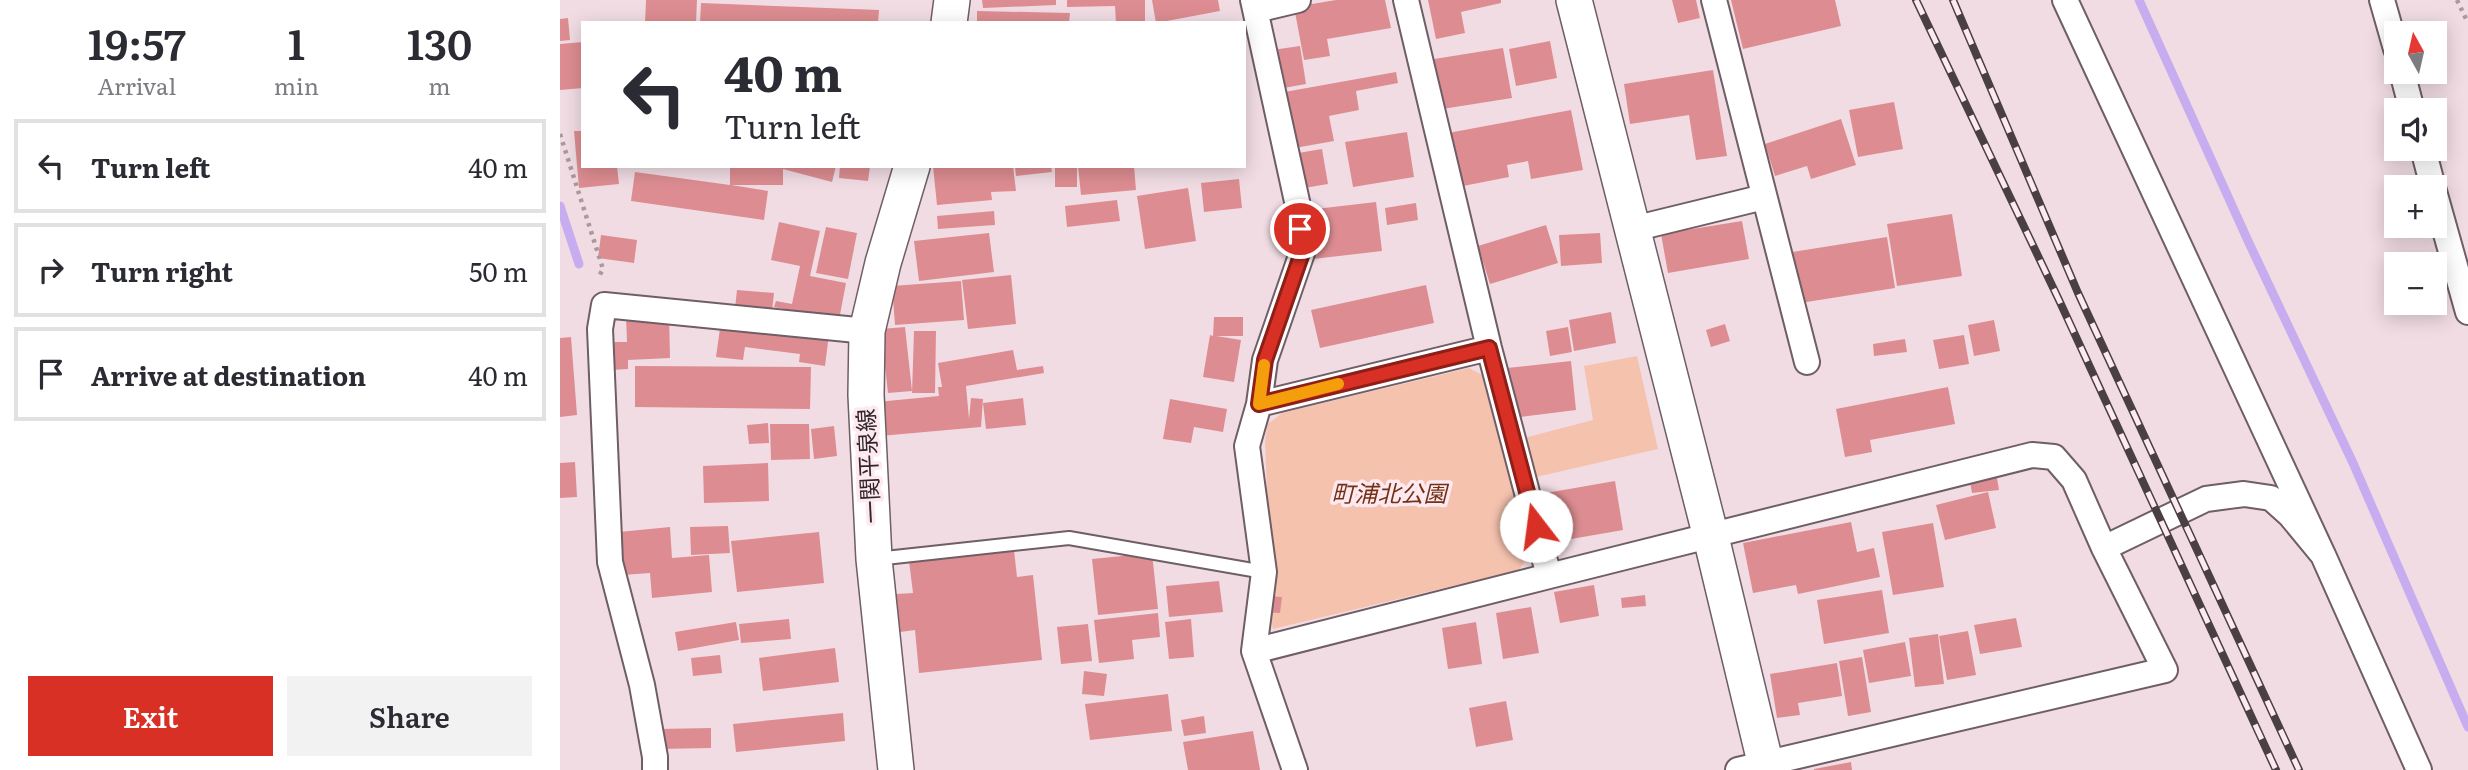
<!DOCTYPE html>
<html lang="en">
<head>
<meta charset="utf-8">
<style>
  :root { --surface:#fff; --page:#f2f2f3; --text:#2b2b33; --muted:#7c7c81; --line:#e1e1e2; --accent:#d93025 }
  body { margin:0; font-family:Literata,"Noto Sans JP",serif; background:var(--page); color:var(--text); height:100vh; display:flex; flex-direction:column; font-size:26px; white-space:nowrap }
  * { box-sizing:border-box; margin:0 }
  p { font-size:23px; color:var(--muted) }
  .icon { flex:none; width:38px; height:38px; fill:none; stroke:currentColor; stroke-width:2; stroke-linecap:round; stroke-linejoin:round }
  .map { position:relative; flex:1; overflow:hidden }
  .sheet { display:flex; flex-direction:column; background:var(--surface); width:560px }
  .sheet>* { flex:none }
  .guide { position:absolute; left:21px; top:21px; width:665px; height:147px; border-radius:0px; box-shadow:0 4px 18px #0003; background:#fff; color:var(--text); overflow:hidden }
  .needle { width:46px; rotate:352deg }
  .fabs { position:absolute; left:1824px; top:21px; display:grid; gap:14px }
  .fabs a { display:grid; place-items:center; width:63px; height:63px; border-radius:0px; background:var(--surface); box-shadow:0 4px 18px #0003; font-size:35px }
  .pin { position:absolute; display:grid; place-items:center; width:60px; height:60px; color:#fff; margin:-30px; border:4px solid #fff; border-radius:50%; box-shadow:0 2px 7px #0007 }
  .me { position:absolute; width:77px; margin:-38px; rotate:345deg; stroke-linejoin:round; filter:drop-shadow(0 0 5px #0008) }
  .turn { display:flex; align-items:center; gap:24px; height:147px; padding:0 28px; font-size:32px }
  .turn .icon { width:91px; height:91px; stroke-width:2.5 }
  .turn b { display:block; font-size:49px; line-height:60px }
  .eta { display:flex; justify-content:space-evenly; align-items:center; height:119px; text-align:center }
  .eta b { font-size:42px; font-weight:600; line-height:49px }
  .button { display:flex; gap:14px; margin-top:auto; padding:14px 28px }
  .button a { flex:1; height:80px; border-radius:0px; background:var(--accent); color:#fff; font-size:28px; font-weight:600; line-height:80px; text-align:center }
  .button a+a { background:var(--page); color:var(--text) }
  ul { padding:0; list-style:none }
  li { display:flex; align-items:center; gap:21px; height:94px; margin:0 14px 10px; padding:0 14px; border:4px solid var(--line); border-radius:0px }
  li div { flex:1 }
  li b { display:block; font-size:26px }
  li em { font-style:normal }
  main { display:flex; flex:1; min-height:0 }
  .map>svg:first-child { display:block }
  .green { fill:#f5c2ae }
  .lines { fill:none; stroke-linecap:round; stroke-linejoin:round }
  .stream { stroke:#c7adf0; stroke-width:9 }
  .building { fill:#dd8d91 }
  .lane-casing { stroke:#6f5e65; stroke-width:16 }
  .street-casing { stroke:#6f5e65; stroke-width:28 }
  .secondary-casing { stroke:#6f5e65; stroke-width:38 }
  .path { stroke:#a9999f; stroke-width:4.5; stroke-dasharray:3.5 5; stroke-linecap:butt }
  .lane { stroke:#fff; stroke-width:12 }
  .street { stroke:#fff; stroke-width:24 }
  .secondary { stroke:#fff; stroke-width:35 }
  .rail-casing { stroke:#4a4044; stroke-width:8 }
  .rail { stroke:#fee9f1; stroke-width:5; stroke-dasharray:16; stroke-linecap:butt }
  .route-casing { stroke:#8d1f18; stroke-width:18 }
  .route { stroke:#d93025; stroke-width:12 }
  .slow { stroke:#f59e0b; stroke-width:12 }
  .labels { text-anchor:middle; stroke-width:7; stroke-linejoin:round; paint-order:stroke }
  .street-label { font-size:23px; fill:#2e2629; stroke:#fee9f1 }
  .park-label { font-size:23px; font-style:italic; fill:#723014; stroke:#fee9f1 }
</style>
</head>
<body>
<main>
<section class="sheet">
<div class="eta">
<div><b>19:57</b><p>Arrival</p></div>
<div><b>1</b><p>min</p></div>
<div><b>130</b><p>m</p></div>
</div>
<ul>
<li><svg class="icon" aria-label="left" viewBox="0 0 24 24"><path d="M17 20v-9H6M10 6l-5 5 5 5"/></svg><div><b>Turn left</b></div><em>40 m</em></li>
<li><svg class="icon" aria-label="right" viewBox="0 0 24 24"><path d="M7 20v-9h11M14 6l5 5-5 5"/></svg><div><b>Turn right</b></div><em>50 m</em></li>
<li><svg class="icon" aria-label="arrive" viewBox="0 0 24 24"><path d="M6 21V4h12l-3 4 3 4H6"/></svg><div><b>Arrive at destination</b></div><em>40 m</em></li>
</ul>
<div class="button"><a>Exit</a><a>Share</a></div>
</section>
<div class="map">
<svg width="1908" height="770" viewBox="0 0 1908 770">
  <rect width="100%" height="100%" fill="#f1dce4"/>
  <path class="green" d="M1077,356L1098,449L954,482L968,557L959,570L713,629L709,611L717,570L708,516L705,441L708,424L722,413L909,368L926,377L941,444L1033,420L1024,366Z"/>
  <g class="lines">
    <path class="stream" d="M1579,0L1689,243L1793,463L1908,727
      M0,206L19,264"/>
  </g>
  <path class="building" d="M86,0H137L136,23H85Z
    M422,0H496V5L423,8Z
    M507,0H585V23H556L555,6L507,7Z
    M592,0H658L660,11L596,23Z
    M776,0H825L831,28L767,39L770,56L744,60L734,7Z
    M868,0H941V3L901,12L905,33L876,39Z
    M1112,0H1136L1140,18L1118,23Z
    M1171,0H1275L1281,26L1183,49Z
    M141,3L319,10L318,23H140Z
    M417,11L510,13L509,23H417Z
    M8,18L10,40L0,41V19Z
    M990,41L997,78L956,86L949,49Z
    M23,42V88L0,90V44Z
    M740,46L746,84L718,89L712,50Z
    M943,48L952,98L876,110L868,60Z
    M1153,70L1167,156L1136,160L1129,115L1070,124L1064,84Z
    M836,72L838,83L796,91L799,110L769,116L774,141L729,149L719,93Z
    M1334,102L1343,149L1298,157L1289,110Z
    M1011,110L1023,170L971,179L968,161L947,165L949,177L898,187L888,133Z
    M1281,119L1296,165L1251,179L1247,166L1215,176L1205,144Z
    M14,131H23V166H57L59,184L19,188Z
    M847,132L854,177L793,187L785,142Z
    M762,149L768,184L738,189L732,154Z
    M170,166H276L272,182L223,169V185H171L208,191L204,220L71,201L75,172L170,185Z
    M280,166H310L308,181L279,178Z
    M373,166H453L456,191L431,192L432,200L377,205Z
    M455,166H491L492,172L456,176Z
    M495,166H517V187H495Z
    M518,166H574L576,190L521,195Z
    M679,179L682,208L644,212L641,183Z
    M628,188L636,241L585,249L577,196Z
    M557,200L560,221L507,227L505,206Z
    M816,202L822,251L753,259L747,210Z
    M856,203L858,220L827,225L825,208Z
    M434,211L435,225L378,229L377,216Z
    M1392,214L1402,276L1337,286L1327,224Z
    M1182,221L1189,259L1108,273L1101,234Z
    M219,222L260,231L250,276L286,283L279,320L214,307L216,301L232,304L240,266L211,260Z
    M986,225L998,263L930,284L918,246Z
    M266,227L297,233L288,279L256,273Z
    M429,233L434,272L359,281L354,241Z
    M1040,233L1042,263L1001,266L999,235Z
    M41,235L77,240L74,263L38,258Z
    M1327,237L1335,288L1234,304L1226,253Z
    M451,275L456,324L408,329L402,280Z
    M401,281L404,320L335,325L332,286Z
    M866,285L874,323L760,348L751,310Z
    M177,290L214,293L212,311L175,308Z
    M1051,312L1056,343L1014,351L1009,320Z
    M109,314L110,358L68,360V369L50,370L49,342H67L66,316Z
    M654,317H683V336H656L681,340L674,382L643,377L650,335L653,336Z
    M1434,320L1440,351L1414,356L1408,325Z
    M161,321L269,334L265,366L239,362L240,354L185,347L183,360L156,357Z
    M1165,324L1170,341L1151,347L1146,330Z
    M345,327L352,391L328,393L321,329Z
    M1008,327L1012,352L990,356L986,331Z
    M354,331H376L375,393H352Z
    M1404,335L1409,364L1379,369L1373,340Z
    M11,337L17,415L0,417V338Z
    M1345,339L1347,352L1314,356L1313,344Z
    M453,350L457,370L483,366L484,373L406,386L409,419L411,398L423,399L421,427L320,436L317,402L379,396L378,387H382L378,363Z
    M1011,361L1016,410L953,418L947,368Z
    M75,366L251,367L250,409L75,407Z
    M1388,387L1395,424L1310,440L1312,452L1285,457L1276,409Z
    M463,398L466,425L426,429L423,403Z
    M610,399L667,409L663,432L634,427L631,443L603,439Z
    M208,423L209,443L189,444L187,425Z
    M210,424H249L250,459L211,460Z
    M274,426L277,456L254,459L251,429Z
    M15,462L17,497L0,498V463Z
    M208,463L209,501L144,503L143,466Z
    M1436,472L1439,490L1412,493L1409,476Z
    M1055,481L1063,530L994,542L986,493Z
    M1428,492L1436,528L1385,540L1376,505Z
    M1291,522L1297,552L1314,548L1320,577L1238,594L1236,585L1193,593L1183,543Z
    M1373,523L1384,587L1333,595L1322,532Z
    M168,526L170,553L131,555L130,527Z
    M110,527L112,558L149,555L152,592L92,598L90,573L63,575L59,532Z
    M259,532L264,583L177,592L171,541Z
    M454,550L457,577L473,575L482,660L359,673L355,630L340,632L336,594L353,593L349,561Z
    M592,553L598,609L538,615L532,559Z
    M659,581L663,612L609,617L606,586Z
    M1034,585L1039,616L1000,623L994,592Z
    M1322,590L1329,633L1264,644L1257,600Z
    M1085,595L1086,606L1062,608L1061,598Z
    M703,596L722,597L720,613L702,612Z
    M971,607L979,653L943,659L936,613Z
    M598,613L600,637L572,640L574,659L539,663L534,620Z
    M1456,618L1462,647L1420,654L1414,625Z
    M229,619L231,639L181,643L179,624Z
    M631,619L634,657L609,659L605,622Z
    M176,622L179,640L118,651L115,632Z
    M916,622L922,664L888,669L882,628Z
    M528,624L532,661L501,664L497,627Z
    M1408,631L1416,675L1387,680L1379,636Z
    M1378,634L1384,684L1355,687L1349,638Z
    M1345,642L1351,676L1309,683L1303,650Z
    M275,648L279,682L203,691L199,658Z
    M160,655L162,673L133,676L131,658Z
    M1302,657L1311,712L1288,716L1279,661Z
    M1277,663L1282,696L1238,703L1240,715L1217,718L1210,674Z
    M524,671L547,674L544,696L522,694Z
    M608,694L612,731L530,740L525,704Z
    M946,701L953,740L916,747L909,708Z
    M283,713L285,741L176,752L173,724Z
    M644,716L646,733L624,736L621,720Z
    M151,728V748L98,749V729Z
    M693,731L700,770H628L623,742Z
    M1291,762L1292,770H1254V769Z"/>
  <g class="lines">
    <defs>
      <path id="lane" d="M316,559L509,538L704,572"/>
      <path id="street" d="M693,0L738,206L742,253L705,360L699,404L687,446L704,572L694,651L735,770
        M1154,0L1247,362
        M1505,0L1763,555
        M1822,0L1836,49
        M696,10L738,0
        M1842,72L1852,110
        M1863,149L1873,187
        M1874,191L1908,312
        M1073,229L1204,197
        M699,404L929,348
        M1544,548L1646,499L1684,494L1711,498L1730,515L1763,555L1859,770
        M989,576L1472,455L1494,457L1514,480L1544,548L1605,670L1178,770
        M694,651L989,576L929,348L846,0
        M95,770V757L82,685L50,562L40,329L44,305L307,331"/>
      <path id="secondary" d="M1014,0L1151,537L1207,770
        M389,23L392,0
        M336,770L314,559L306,395L307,331L323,263L352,166"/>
    </defs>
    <use href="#lane" class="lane-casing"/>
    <use href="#street" class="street-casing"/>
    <use href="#secondary" class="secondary-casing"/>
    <path class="path" d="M1897,0L1908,23
      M0,134L43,269L38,278"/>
    <use href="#lane" class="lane"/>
    <use href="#street" class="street"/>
    <use href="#secondary" class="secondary"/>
    <defs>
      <path id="rail" d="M1356,0L1499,300L1716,770
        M1393,0L1518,293L1739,770"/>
    </defs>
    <use href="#rail" class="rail-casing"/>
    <use href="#rail" class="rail"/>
  </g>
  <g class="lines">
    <defs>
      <path id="route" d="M740,229L742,253L705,360L699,404L929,348L976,526"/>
    </defs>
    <use href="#route" class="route-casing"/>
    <use href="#route" class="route"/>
    <path class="slow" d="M704,365L699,404L778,384"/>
  </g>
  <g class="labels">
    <g class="street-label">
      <text transform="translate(309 466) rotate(-93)" y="8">一関平泉線</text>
    </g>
    <g class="park-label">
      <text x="829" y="502">町浦北公園</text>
    </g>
  </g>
</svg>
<div class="fabs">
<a><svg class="needle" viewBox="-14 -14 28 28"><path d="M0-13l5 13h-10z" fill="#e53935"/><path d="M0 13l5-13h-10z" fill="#7c7c81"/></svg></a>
<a><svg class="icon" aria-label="sound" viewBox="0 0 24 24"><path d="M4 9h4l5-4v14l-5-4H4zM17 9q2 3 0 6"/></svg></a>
<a>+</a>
<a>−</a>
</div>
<div class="pin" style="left:740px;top:229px;background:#d93025"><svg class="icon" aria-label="arrive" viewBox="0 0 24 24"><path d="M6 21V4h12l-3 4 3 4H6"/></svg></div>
<svg class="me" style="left:976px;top:526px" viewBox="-20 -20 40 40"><circle r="19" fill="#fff"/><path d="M0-13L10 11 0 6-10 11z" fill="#d93025"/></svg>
<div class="guide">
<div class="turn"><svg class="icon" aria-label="left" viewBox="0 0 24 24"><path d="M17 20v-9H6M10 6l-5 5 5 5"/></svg><div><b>40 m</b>Turn left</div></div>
</div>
</div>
</main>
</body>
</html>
